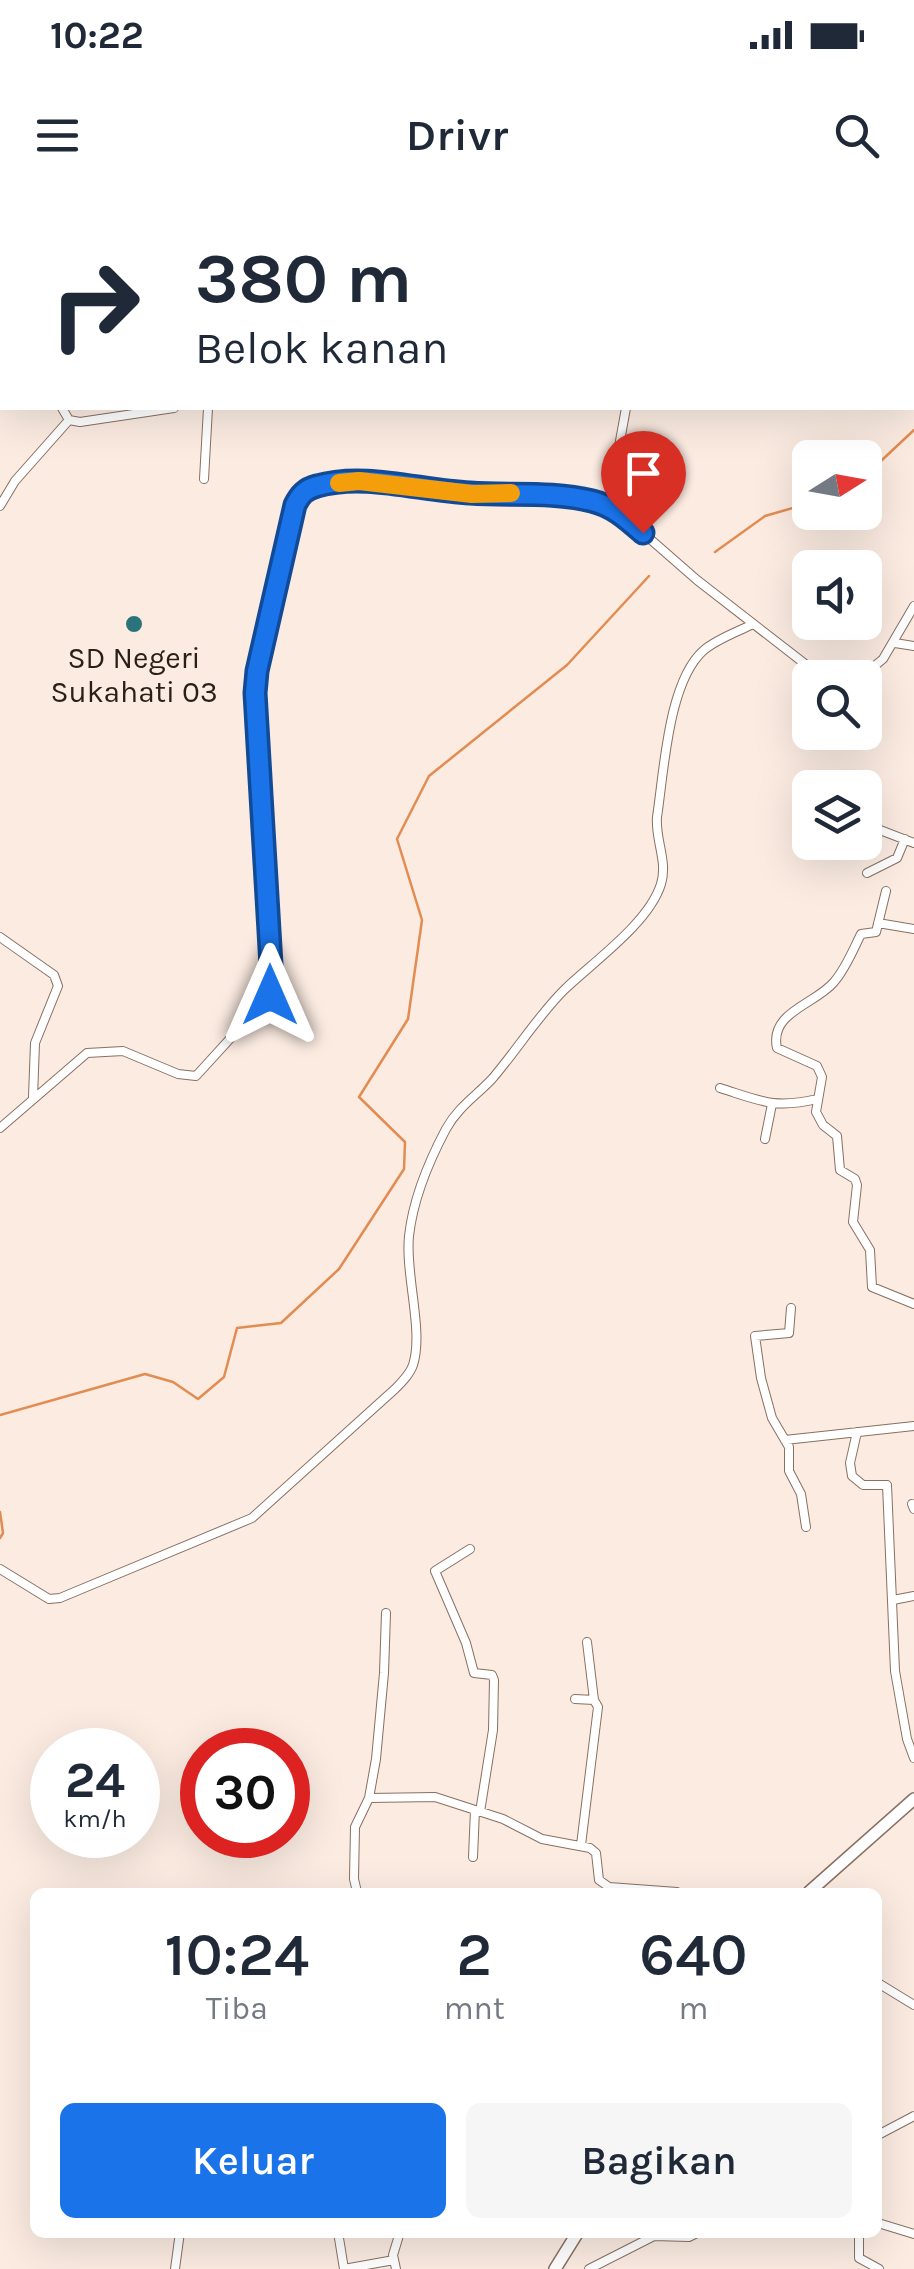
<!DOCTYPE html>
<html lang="id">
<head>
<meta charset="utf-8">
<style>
  :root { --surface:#fff; --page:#f6f6f7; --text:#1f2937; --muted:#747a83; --accent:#1a73e8 }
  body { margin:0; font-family:Karla,sans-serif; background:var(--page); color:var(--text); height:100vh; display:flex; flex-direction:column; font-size:38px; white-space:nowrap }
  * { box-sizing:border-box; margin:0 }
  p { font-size:32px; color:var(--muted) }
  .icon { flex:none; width:55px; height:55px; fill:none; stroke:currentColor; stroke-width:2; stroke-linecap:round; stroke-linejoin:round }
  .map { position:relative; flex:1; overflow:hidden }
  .sheet { position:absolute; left:30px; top:1688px; width:852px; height:350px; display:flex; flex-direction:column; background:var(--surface); border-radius:15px; box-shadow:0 10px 40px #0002 }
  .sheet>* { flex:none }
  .hud { position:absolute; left:0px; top:0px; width:915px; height:210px; box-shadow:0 10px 40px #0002; background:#fff; color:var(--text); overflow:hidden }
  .needle { width:65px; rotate:79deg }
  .tools { position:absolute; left:792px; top:240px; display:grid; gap:20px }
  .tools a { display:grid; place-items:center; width:90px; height:90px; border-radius:15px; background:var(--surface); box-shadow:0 10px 40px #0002; font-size:50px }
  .speed { position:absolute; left:30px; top:1528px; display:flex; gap:20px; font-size:50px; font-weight:700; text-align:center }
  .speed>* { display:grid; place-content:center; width:130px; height:130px; border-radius:50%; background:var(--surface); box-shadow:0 10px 40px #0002; line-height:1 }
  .speed small { font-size:25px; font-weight:400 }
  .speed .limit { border:15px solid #d22; background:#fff; color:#111 }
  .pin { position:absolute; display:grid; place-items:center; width:85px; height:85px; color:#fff; margin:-102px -42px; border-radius:50% 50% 50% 0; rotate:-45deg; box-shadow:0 0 10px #0007 }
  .pin .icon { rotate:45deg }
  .me { position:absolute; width:110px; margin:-55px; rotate:0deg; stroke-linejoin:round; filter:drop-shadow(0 0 8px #0008) }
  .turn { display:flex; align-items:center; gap:35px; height:210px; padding:0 30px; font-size:45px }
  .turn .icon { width:130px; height:130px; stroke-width:2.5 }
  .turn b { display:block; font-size:70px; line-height:85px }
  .eta { display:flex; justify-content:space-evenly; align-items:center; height:170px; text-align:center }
  .eta b { font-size:60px; font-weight:600; line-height:70px }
  .button { display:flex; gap:20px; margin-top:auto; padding:20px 30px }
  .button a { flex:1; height:115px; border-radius:15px; background:var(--accent); color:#fff; font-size:40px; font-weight:600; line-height:115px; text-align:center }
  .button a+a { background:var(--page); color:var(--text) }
  .status { display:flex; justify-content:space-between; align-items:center; height:70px; padding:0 50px; background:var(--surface); direction:ltr }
  .status svg { height:28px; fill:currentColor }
  header { display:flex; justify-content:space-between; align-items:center; height:130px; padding:0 30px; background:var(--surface); font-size:45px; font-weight:600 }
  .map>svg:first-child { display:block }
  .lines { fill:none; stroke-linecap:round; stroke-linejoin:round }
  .stream { stroke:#e38c52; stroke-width:2.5 }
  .minor-casing { stroke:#887062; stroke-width:10 }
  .secondary-casing { stroke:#887062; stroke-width:14 }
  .minor { stroke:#fff; stroke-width:8 }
  .secondary { stroke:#fff; stroke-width:11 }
  .route-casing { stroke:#114b97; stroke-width:25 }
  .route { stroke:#1a73e8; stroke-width:18 }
  .slow { stroke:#f59e0b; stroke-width:18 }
  .poi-dot { fill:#2a737a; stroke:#fbebe1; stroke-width:4 }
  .labels { text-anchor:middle; stroke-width:10; stroke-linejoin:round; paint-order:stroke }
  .poi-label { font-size:30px; fill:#281f19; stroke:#fbebe1 }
</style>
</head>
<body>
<div class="status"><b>10:22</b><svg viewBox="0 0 49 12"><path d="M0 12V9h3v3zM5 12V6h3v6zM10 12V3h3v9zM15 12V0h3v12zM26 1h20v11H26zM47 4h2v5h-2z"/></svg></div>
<header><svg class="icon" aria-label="menu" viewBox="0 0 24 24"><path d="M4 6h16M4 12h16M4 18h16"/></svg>Drivr<svg class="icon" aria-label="search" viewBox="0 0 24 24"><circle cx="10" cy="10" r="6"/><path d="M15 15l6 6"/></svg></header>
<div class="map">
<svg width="914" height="2069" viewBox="0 0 914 2069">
  <rect width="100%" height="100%" fill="#fbebe1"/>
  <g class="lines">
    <path class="stream" d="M865,276L914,230
      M715,352L765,316L810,303
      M0,1215L145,1174L173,1182L198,1199L224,1177L237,1128L281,1123L339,1069L404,969L405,942L359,897L408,819L422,720L397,639L429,576L567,465L649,376
      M0,1312L3,1333L0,1338"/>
    <defs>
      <path id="minor" d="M319,0L320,2
        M91,2V0
        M62,208L69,220L80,222L174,208
        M204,279L208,208
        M0,306L15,281L69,220
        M608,307L626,208
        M895,443L914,446
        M860,478L883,459L914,406
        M867,625L914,643
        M867,673L897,658L905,639
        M886,691L876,732L861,734C853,750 846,768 834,782C816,804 769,812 777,848L817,866L822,877L816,912L823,925L837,936L840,970L855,979L857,985L853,1022L870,1050L872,1087L914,1104
        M878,723L914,729
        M0,737L54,775L58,786L35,843L33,897
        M720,888C761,901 774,909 817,899
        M0,928L87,853L123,851L178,874L196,876L270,795L272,782L255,493L257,471L295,305L301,293L308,289L359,281L473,294L558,295L596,301L618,311L697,380L818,474L830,478
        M765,939L772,904
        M791,1108L789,1133L755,1136L761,1178L772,1218L789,1247V1271L801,1294L806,1327
        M857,1232L850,1263L852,1276L863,1285H887L895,1471L907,1539L914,1558
        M785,1240L914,1226
        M912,1304L914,1309
        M470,1349L435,1371L466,1443L474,1473L492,1475L494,1480L493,1530L480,1612
        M0,1369L49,1399L60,1398L252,1318L395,1189C402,1182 410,1174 413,1165C424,1131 405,1075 409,1036C413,1000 429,961 446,929C458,907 476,896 492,879C517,850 537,817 564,790C593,762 649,723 661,684C668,661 655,640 657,617C664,572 668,481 704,450C717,439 737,432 753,424
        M893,1400L914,1396
        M587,1442L594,1500
        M575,1499L594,1500L598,1507L581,1645
        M369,1598L435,1597L503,1619L542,1639L590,1648L596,1653L599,1680L609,1687L677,1692
        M473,1657L475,1610
        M357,1692L354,1679L355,1627L369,1598L376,1559L384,1473L386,1413
        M878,1783L914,1805
        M878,1935L914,1916
        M878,2023L914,2034
        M338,2032L344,2069
        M859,2032V2058L879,2069
        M175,2069L180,2032
        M344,2069L394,2060
        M396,2069L393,2055L400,2032
        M589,2069L654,2036L689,2037L699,2032"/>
      <path id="secondary" d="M809,1692L914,1599
        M555,2069L578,2032"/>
    </defs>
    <use href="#minor" class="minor-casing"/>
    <use href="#secondary" class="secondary-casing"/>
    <use href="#minor" class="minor"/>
    <use href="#secondary" class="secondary"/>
  </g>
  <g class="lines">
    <defs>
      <path id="route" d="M270,795L272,782L255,493L257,471L295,305C300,295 305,289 317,286C365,272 421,291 470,293C511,296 551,291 592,301C613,306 627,319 643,333"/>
    </defs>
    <use href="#route" class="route-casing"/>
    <use href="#route" class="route"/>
    <path class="slow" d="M339,283L359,281L472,294L511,293"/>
  </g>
  <circle class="poi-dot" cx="134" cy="424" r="10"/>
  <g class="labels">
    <g class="poi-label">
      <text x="134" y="468">SD Negeri<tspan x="134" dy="34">Sukahati 03</tspan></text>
    </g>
  </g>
</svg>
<div class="tools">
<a><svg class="needle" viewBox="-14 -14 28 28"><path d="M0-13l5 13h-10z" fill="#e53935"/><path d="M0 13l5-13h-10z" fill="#747a83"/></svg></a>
<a><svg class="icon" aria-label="sound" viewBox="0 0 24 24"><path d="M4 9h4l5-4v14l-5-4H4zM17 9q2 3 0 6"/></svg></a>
<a><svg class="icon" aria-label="search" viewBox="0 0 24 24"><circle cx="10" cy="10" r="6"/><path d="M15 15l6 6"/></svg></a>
<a><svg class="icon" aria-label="layers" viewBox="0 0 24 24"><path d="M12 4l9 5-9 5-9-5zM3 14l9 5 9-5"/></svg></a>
</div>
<div class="speed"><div>24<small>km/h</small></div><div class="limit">30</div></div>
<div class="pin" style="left:643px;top:333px;background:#d93025"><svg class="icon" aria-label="arrive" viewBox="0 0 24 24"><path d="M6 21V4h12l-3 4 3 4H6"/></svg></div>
<svg class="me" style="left:270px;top:795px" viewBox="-20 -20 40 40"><path d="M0-17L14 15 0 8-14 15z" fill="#1a73e8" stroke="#fff" stroke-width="4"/></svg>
<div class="hud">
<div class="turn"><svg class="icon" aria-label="right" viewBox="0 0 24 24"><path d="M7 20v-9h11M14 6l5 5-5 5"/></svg><div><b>380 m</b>Belok kanan</div></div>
</div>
<section class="sheet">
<div class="eta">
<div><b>10:24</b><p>Tiba</p></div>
<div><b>2</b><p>mnt</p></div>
<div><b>640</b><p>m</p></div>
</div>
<div class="button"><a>Keluar</a><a>Bagikan</a></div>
</section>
</div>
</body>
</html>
